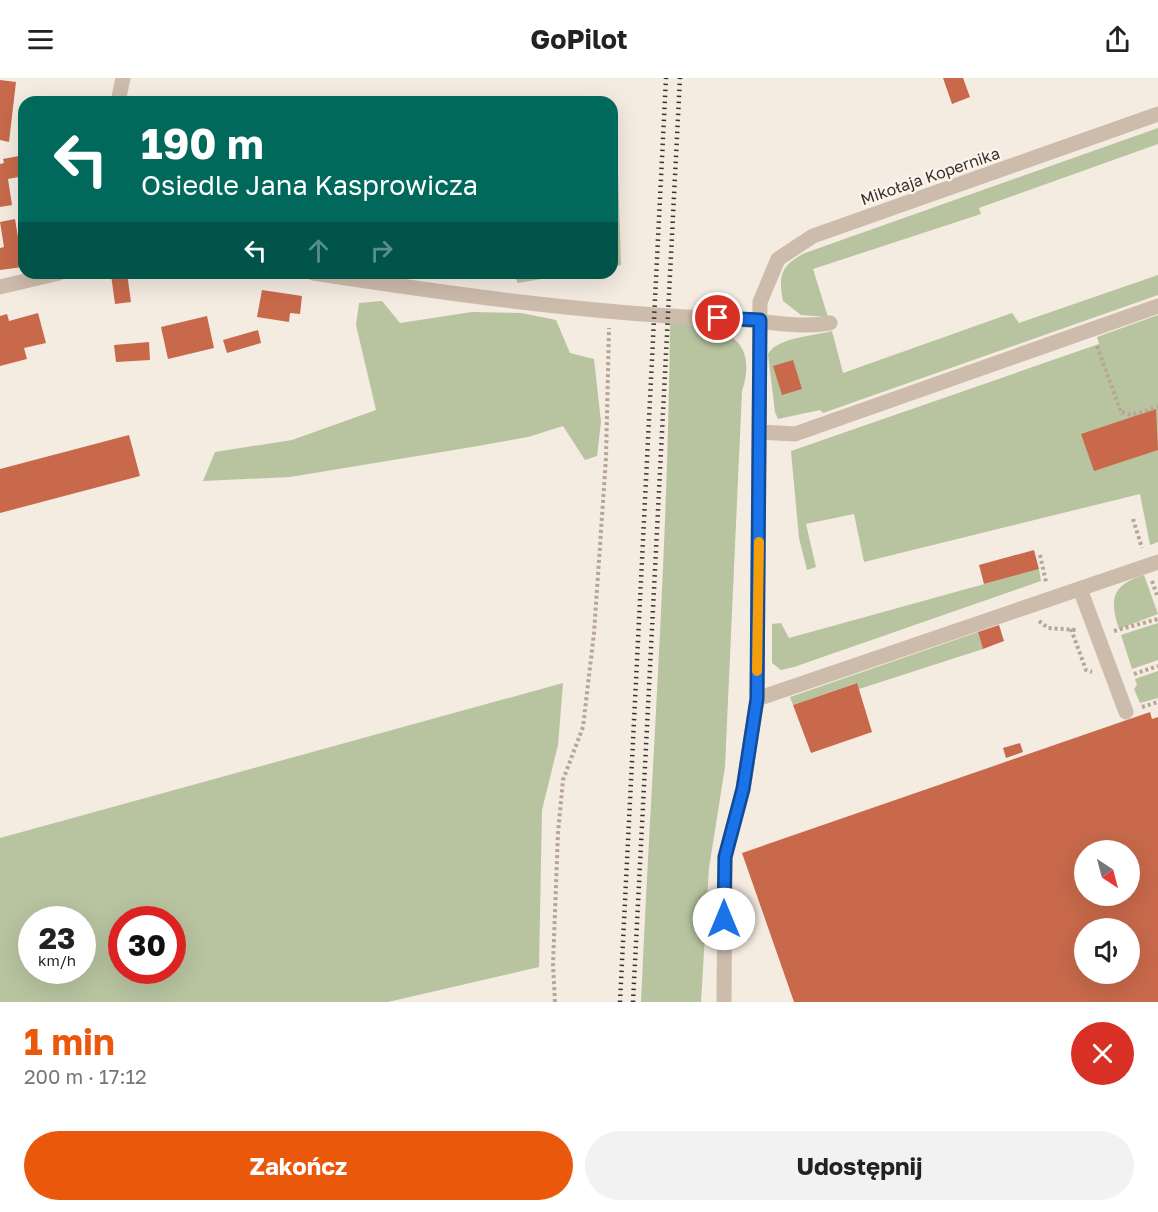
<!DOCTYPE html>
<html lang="pl">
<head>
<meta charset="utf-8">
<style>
  :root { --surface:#fff; --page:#f2f2f2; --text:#222; --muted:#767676; --accent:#ea580c }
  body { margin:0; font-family:"Golos Text",sans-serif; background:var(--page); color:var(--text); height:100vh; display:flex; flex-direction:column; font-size:22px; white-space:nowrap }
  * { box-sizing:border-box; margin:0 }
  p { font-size:20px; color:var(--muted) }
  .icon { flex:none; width:33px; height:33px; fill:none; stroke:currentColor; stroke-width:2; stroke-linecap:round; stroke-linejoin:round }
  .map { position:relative; height:924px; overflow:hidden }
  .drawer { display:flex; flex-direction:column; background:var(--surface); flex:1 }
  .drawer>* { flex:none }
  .banner { position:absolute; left:18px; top:18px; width:600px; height:183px; border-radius:18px; box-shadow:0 6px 24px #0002; background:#00695c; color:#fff; overflow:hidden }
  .needle { width:39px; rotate:144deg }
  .controls { position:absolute; left:1074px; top:762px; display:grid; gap:12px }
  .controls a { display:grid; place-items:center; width:66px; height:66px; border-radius:50%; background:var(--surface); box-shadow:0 6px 24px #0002; font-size:30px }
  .speed { position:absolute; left:18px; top:828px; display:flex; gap:12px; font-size:30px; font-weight:700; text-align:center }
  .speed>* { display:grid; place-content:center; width:78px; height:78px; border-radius:50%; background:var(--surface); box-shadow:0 6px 24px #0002; line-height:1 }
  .speed small { font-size:15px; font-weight:400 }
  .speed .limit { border:9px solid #d22; background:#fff; color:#111 }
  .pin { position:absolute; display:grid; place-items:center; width:51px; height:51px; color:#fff; margin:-26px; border:3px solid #fff; border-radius:50%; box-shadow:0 2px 6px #0007 }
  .me { position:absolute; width:66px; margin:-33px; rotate:0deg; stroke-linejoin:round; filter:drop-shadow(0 0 4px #0008) }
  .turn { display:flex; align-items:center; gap:21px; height:126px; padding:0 24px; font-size:27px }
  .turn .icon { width:78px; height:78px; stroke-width:2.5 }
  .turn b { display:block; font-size:42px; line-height:51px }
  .lanes { display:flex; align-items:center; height:57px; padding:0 24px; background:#0003; justify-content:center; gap:30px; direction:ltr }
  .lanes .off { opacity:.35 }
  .round { display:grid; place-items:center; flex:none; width:63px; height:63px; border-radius:32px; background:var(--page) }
  .headline { display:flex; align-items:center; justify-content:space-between; height:102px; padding:0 24px }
  h1 { font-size:36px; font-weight:700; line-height:45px; color:var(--accent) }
  .primary-button { display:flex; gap:12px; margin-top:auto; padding:12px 24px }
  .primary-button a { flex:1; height:69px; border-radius:36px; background:var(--accent); color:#fff; font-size:24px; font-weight:700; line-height:69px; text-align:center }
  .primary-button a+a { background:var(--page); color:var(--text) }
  header { display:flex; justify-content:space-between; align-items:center; height:78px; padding:0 24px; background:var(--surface); font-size:27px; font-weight:700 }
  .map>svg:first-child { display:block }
  .green { fill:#b8c4a0; fill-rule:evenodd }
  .building { fill:#c8694b; fill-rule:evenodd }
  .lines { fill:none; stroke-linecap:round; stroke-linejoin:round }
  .path { stroke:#b9a596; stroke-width:4; stroke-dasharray:3 3; stroke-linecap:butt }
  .minor { stroke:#cdbbac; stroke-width:15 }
  .rail { stroke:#3b302b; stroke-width:4.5; stroke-dasharray:1.5 4.5; stroke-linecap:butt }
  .route-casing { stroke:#114b97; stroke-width:15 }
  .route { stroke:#1a73e8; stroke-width:10 }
  .slow { stroke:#f59e0b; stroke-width:10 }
  .labels { text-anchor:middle; stroke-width:4.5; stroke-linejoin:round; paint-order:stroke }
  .street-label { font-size:16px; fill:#3b302b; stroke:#fbf5ee }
</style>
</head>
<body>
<header><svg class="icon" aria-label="menu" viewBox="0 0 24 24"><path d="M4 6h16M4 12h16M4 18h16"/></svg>GoPilot<svg class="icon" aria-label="share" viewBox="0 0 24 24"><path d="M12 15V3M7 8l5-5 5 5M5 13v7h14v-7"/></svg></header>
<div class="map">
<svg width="1158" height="924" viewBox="0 0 1158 924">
  <rect width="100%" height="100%" fill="#f4ebe1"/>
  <path class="green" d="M1158,50V66L979,130L981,136L813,191L828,239L801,237L783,223C778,198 781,187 805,175Z
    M612,90L618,93L621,187L612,189Z
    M512,195H576L518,205Z
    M1158,197V217L823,335L820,332L778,341L775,334L768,276C778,259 814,258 832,253L843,295L1012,235L1019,245Z
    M382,223L400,245L472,234L521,235L556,242L570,275L594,281L601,344L597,378L585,382L563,348L528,359L478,368L290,399L203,403L215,374L292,362L376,332L356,247L359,225Z
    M1158,237V464L1150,467L1140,416L864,484L854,436L806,446L816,489L807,492L799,460L791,373L1099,266L1097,259Z
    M670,245C715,248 761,254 742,313L725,689L709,790L701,924H641C651,698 668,472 670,245Z
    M1039,491L1041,503L794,589L781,592L772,585V546L781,545L789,560Z
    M1144,497L1158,536L1119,551C1109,521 1112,507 1144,497Z
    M1158,545V582L1132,591L1121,557Z
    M978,554L983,571L859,611L856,605L793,627L790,619Z
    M1158,593V620L1140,625L1134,611L1137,607L1135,601Z
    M563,605L558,667L542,732L539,889L388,924H0V760ZM32,842H82V892H32ZM122,842H172V892H122Z"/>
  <path class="building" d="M943,0H963L970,19L952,26Z
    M0,2L16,4L9,64L0,62Z
    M24,77V98L8,101L12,127L0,129V86L4,85L3,81Z
    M15,141L23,189L0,192V170L4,169L0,144Z
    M127,195L131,224L115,226L111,197Z
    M262,212L302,218L300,236L290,235L289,244L257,239Z
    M38,235L46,265L24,270L27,281L0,288V238L7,236L9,243Z
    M207,238L214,270L168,281L161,249Z
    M258,252L261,265L227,275L223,262Z
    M149,264L150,282L116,284L114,267Z
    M793,282L802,311L782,317L773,288Z
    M1156,331L1158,372L1094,393L1081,356Z
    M129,357L140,398L0,435V391Z
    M1034,472L1039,491L984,506L979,487Z
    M999,547L1004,563L983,571L978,554Z
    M857,605L872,654L811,675L793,627Z
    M1150,634L1152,641L1158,639V924H794L742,775ZM1084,772H1130V818H1084ZM1084,850H1130V896H1084Z
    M1020,665L1023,674L1006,680L1003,670Z"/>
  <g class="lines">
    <path class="path" d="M1097,268L1122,337
      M1122,334L1131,337L1158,329
      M1133,441L1142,470
      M1040,477L1046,504
      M1152,503L1158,520
      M1039,543L1048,550L1077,552
      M1071,551L1086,592L1092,594
      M1114,553L1158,541
      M1134,596L1158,588
      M1142,629L1158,624
      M555,924L553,887L558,755L563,702L583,649L594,555L606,380L609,250"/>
    <path class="minor" d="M118,24L123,0
      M313,195C451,216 590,236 730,241C763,242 797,251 830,245
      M0,209L59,195
      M760,354L795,356L1158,228
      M1080,511L1126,634
      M757,621L1158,484
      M724,924L725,779L743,711L757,621L760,224L778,181L813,158L1158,36"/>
    <path class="rail" d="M620,924L666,0
      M633,924L680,0"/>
  </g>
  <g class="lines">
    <defs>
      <path id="route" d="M718,240L760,242L757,621L743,711L725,779L724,841"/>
    </defs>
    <use href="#route" class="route-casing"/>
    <use href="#route" class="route"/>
    <path class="slow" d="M757,593L759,464"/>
  </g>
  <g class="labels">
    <g class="street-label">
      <text transform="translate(930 98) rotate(-19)" y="6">Mikołaja Kopernika</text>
    </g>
  </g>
</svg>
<div class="controls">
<a><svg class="needle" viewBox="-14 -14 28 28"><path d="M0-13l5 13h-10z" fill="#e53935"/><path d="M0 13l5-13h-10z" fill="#767676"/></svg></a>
<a><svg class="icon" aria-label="sound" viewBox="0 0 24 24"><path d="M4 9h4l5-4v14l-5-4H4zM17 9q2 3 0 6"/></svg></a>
</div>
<div class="speed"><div>23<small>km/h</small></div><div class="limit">30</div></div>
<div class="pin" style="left:718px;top:240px;background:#d93025"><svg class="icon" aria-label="arrive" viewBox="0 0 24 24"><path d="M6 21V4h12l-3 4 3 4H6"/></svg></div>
<svg class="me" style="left:724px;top:841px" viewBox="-20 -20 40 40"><circle r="19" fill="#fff"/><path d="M0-13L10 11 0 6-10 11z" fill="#1a73e8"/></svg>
<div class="banner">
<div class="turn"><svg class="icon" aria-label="left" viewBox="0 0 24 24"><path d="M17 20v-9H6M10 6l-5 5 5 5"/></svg><div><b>190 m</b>Osiedle Jana Kasprowicza</div></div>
<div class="lanes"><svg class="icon" aria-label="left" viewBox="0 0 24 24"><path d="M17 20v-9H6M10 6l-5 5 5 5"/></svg><svg class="icon off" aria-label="ahead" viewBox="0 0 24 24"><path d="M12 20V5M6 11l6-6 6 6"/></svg><svg class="icon off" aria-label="right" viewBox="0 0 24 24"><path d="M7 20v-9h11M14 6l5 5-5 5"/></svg></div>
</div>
</div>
<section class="drawer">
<div class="headline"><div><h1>1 min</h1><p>200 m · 17:12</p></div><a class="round" style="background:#d93025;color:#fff"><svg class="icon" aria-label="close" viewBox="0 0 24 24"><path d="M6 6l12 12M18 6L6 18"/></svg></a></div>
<div class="primary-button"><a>Zakończ</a><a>Udostępnij</a></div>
</section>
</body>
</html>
